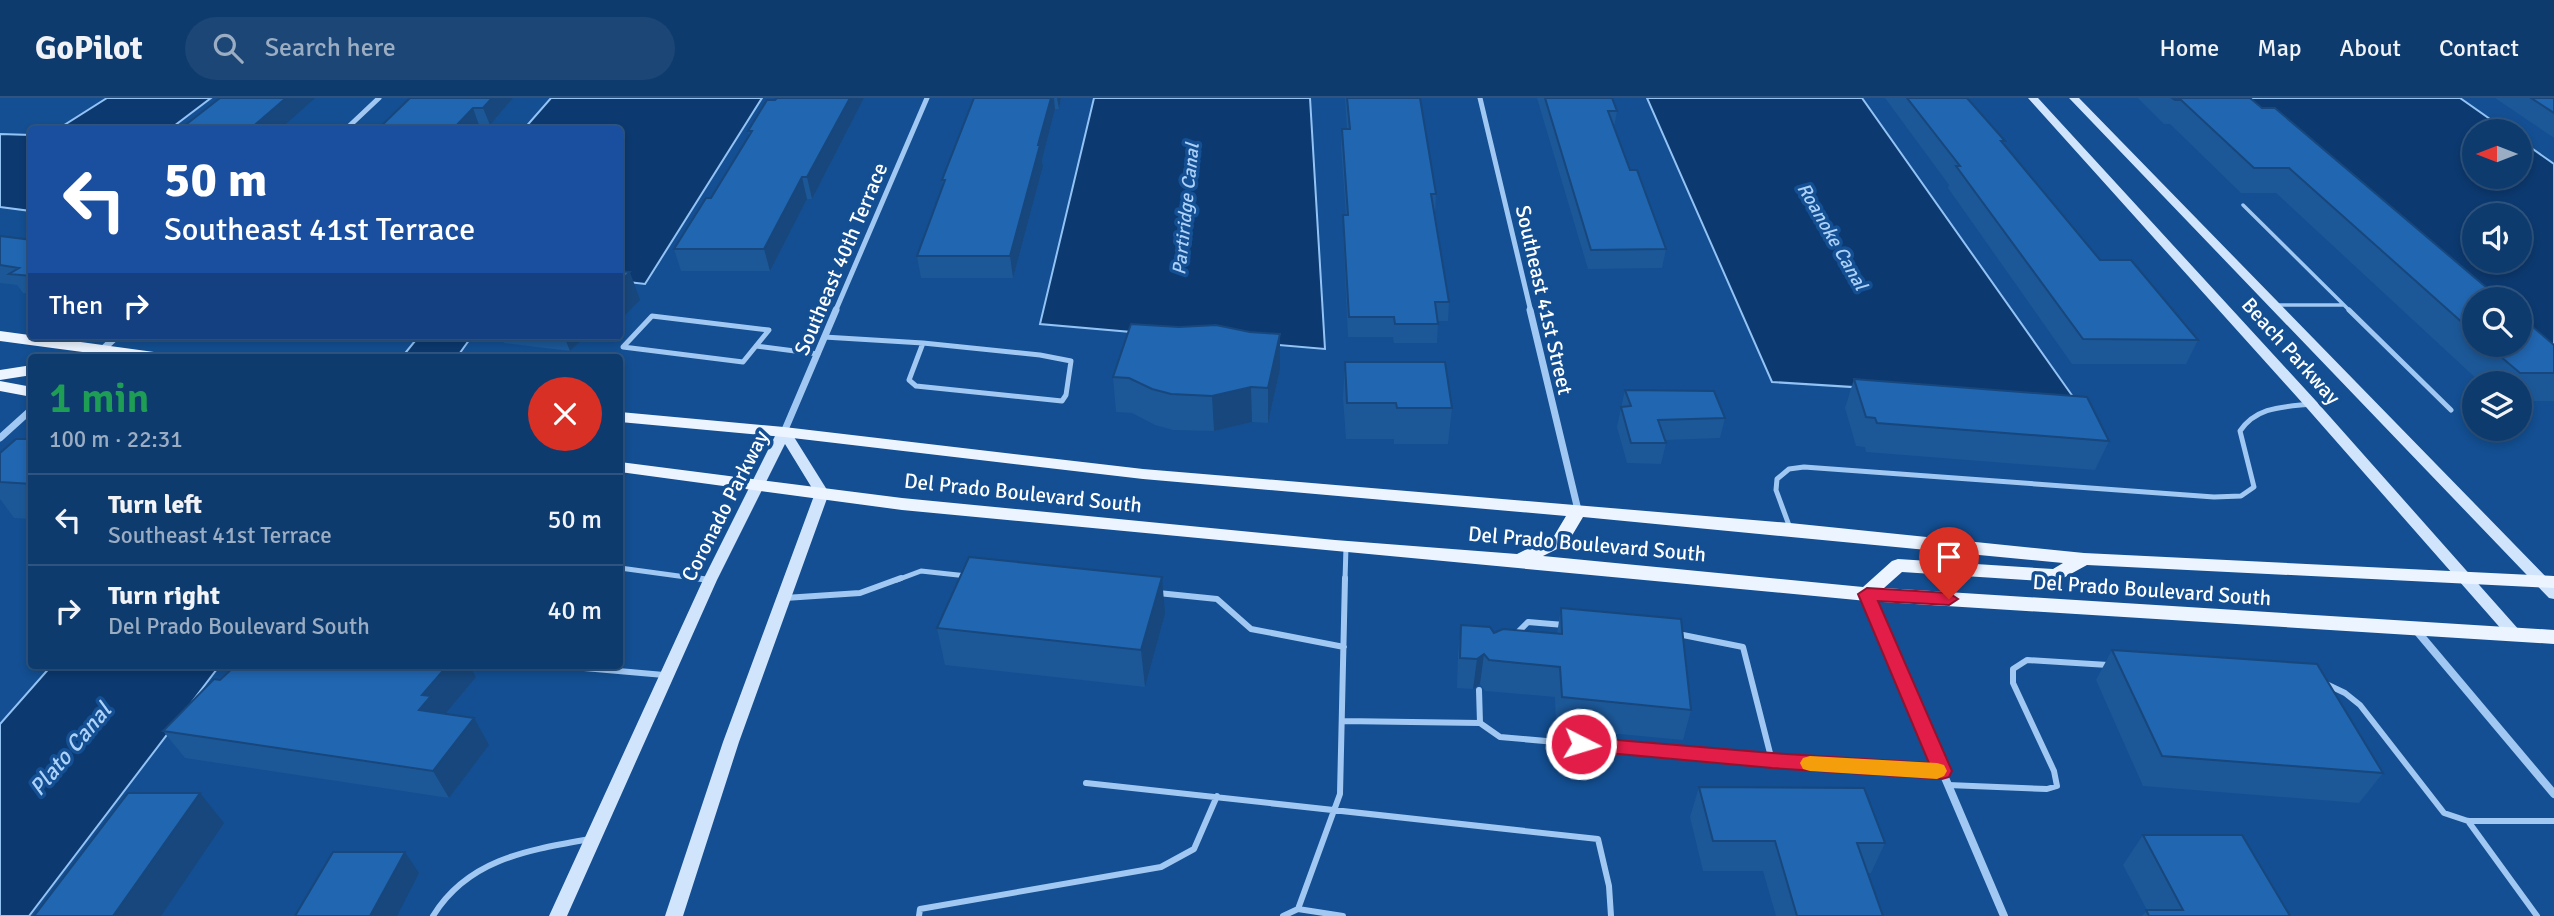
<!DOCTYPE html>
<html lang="en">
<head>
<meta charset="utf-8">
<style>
  :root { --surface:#0e3b6e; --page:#1c4676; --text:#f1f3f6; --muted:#9badc2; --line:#2e5581 }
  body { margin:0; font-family:Signika,sans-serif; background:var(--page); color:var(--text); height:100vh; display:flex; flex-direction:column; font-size:26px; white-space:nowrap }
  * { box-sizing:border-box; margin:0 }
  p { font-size:23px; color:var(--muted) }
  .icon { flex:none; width:38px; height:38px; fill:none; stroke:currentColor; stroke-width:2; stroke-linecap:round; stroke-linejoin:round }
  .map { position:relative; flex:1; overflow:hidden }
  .panel { position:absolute; left:28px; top:256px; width:595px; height:315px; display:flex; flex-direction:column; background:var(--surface); border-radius:7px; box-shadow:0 4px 10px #0003,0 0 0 2px var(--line) }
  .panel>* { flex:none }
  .guide { position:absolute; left:28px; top:28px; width:595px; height:214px; border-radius:7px; box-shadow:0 4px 10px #0003,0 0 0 2px var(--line); background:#1a4fa0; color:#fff; overflow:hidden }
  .needle { width:46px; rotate:270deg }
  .controls { position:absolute; left:2462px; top:21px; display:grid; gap:14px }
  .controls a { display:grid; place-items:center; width:70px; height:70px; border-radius:50%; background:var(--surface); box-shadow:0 4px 10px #0003,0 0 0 2px var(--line); font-size:35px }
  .pin { position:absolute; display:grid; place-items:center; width:60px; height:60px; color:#fff; margin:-72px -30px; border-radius:50% 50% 50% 0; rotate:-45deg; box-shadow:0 0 7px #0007 }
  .pin .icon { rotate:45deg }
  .me { position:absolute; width:77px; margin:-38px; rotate:95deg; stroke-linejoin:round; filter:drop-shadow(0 0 5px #0008) }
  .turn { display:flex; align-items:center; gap:24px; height:147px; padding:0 21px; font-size:32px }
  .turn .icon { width:91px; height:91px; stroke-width:2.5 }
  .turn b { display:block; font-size:49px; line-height:60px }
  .then { display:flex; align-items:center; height:66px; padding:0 21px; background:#0003; gap:14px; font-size:26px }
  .round { display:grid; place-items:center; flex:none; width:74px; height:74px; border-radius:37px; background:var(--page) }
  .head { display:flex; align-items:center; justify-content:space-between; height:119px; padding:0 21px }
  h1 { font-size:42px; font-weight:600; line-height:52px; color:#1e9e55 }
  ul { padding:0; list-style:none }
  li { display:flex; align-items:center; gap:21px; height:91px; padding:0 21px; border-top:2px solid var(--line) }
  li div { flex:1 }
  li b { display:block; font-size:26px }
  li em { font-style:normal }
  header { display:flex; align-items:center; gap:42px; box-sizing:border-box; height:98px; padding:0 35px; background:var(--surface); border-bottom:2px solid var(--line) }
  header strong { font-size:33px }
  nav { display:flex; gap:38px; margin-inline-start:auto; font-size:24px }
  .search { width:490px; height:63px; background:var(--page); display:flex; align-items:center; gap:18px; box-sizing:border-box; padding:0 24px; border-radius:38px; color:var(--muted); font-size:26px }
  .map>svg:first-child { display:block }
  .water { fill:#0c396f; stroke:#93c3f5; stroke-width:2; fill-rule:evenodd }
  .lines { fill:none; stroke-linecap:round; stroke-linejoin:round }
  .lane-far2 { stroke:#a1c8f2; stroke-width:3.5 }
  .lane-far1 { stroke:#a1c8f2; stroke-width:5 }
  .lane { stroke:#a1c8f2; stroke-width:6 }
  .street-far2 { stroke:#a1c8f2; stroke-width:5 }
  .street-far1 { stroke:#a1c8f2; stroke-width:7 }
  .street { stroke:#a1c8f2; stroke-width:8 }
  .secondary { fill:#d0e4fc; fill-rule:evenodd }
  .primary { fill:#ecf4ff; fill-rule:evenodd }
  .wall { fill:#1c5898 }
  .shaded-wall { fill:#17477c }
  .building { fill:#2166b1; stroke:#17477c; stroke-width:2 }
  .route { fill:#e11d48; stroke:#92132f; stroke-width:2 }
  .slow { fill:#f59e0b }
  .labels { text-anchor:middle; stroke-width:7; stroke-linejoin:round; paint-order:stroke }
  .far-water-label { font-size:19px; font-style:italic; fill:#add2f9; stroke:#134f92 }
  .street-label { font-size:21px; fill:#fff; stroke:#134f92 }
  .water-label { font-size:23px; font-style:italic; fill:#add2f9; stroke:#134f92 }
</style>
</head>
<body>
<header>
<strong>GoPilot</strong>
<div class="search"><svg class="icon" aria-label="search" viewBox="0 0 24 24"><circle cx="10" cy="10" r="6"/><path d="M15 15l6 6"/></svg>Search here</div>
<nav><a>Home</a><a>Map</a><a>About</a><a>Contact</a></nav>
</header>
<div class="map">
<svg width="2554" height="818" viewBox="0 0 2554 818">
  <rect width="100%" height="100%" fill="#134f92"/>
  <path class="water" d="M107,0H211L170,31H58Z
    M551,0H762L645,186L620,183V32H523Z
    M1094,0H1310L1325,251L1040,226Z
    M1647,0H1862L2076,303L1772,284Z
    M2248,0H2460L2507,33H2474V79H2520V42L2554,66V261L2520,232V201H2484ZM2474,117H2520V163H2474Z
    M0,36L31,37V113L0,109Z
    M419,238H472L457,259H402Z
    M52,567H220L29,818H0V626Z"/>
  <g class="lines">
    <path class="lane-far2" d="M2243,107L2344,207H2274
      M2344,207L2351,214"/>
    <path class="lane-far1" d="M2349,212L2451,312
      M652,218L769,232L743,264L623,249Z
      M824,239L923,245
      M923,245L1040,257L1071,263L1066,297L1062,303L916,288L909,282Z
      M756,248L818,256
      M1790,430L1776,392L1777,381L1789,371L1804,369L2214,399L2241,398L2254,389L2240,333C2257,308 2284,309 2311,306
      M620,470L708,482
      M897,482L921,473L967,478
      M1345,482L1346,449"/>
    <path class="lane" d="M695,480L710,482
      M1158,495L1217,501L1251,531L1344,549
      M785,500L860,495L901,480
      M1516,536L1528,524L1564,527
      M1678,536L1743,549L1772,663L1942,673
      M550,567L664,577
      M2324,585L2345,595L2360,607L2444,715L2468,723H2554
      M1479,592L1480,625L1500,639L1772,663
      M1343,623L1480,625
      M1086,685L1598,741L1609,788L1611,818
      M1948,687L2047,691L2057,688L2054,673L2013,585V571L2027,562L2108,567
      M2468,723L2537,818
      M1298,811L1343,818
      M433,818C468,761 528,752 590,741
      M919,818L920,811L1161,769L1194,751L1217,698
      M1283,818L1298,811L1340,696L1345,480"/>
    <path class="street-far2" d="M1480,0L1531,214
      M345,32L379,0
      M835,214L927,0"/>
    <path class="street-far1" d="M1530,212L1578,412
      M103,251L117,238
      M784,334L836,212
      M0,340L32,311"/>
    <path class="street" d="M1867,497L2004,818
      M2416,532L2554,696"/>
    <path class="secondary" d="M2028,0H2038L2316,303L2520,533L2523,537L2520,541H2510L2306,309Z
      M2069,0H2079L2554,487V501L2549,500Z
      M784,330L789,331L829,395L739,644L683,818H665L723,644L815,395L785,346L717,482L567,818H549L703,482L777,334Z"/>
    <path class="primary" d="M0,233L154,254L162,259H120L0,243Z
      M32,267V277L0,282V272Z
      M0,283L32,289V299L0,293Z
      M620,314L784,329L1143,371L1790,425L2084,455L2554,478V490L2087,467L2056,484L1902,474L1884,490L2554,532V546L1867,503L902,412L620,374V364L902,400L1335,442L1517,456L1554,438L1566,418L1143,381L784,339L620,324ZM1583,419L2063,465L2053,471L1898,461L1892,463L1863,489L1543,458L1567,446Z"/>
  </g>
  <path class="wall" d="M410,0H513L490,27H479L475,32H377Z
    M864,0L812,101H807L770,173H681L674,151L711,100L749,38L748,33L775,2Z
    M974,0H1061L1059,11H1055L1042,62L1043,68L1013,180H921L917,158L943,87L942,82Z
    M1345,0H1420L1436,96L1435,115L1449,204L1448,223H1438L1437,245H1394L1393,239H1348L1343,136V117H1346L1341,49L1342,31H1347Z
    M1537,0H1612L1617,13L1614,29L1630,72L1666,151L1662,170L1588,171Z
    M1885,0H1967L2005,43L2004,46L2100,162L2198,242L2186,266H2072L1948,90L1949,87Z
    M2138,0H2250L2474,201V247H2554V303H2520V285H2481L2276,95H2241L2170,26H2164Z
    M2495,0H2554V40Z
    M0,138L32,142V196L23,195L17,187L0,185Z
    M1250,234L1280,236V271L1268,325L1252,324L1214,333L1173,332L1155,327L1132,315L1116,314L1113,279Z
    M501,238H603L601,240L586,238L570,253L504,245Z
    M1345,264L1452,310L1448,346H1394V341H1346L1343,300Z
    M1854,281L2109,343L2095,372L1866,354L1865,349L1856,348L1845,310Z
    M1625,292L1725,320L1720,340L1665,342L1666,345L1661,366L1627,365L1617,329Z
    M32,341V421L14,420L0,401V355Z
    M1561,510L1691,612L1683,642L1556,630L1555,599L1485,593L1480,586L1473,591L1457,590L1458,557L1461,527L1494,535L1557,536Z
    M1165,516L1145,589L945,567L937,530Z
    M2112,552L2383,675L2359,705L2143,688L2096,582Z
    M236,567H470L476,579L446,616L489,647L449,700L185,660L163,633L220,582Z
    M1699,689L1885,745L1871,775H1868L1883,818H1776L1763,773H1703L1690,719Z
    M2143,737L2290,818H2142L2147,812L2123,767Z"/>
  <path class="shaded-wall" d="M286,0H315L279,32H249Z
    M492,0H513L490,27L483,10Z
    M850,0H864L812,101L807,79Z
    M1051,0H1054L1055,11L1042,62L1043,68L1013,180L1010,158Z
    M1057,0H1061L1059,11Z
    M473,10L479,27L475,32H452Z
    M802,79L807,101L770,173L764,151Z
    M630,174L640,202L620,222V184Z
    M1280,236V271L1268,325V290Z
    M564,238H586L570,253Z
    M1251,289L1252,324L1214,333L1212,298Z
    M1162,479L1165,516L1145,589L1141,552Z
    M1484,556L1480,586L1473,591L1477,561Z
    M448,567H470L476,579L443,619L419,612L422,597Z
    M474,620L489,647L449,700L433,673Z
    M200,695L224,725L161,818H113Z
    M405,754L419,775L397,818H370Z"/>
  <path class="building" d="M220,0H286L249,32H179Z
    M410,0H492L483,10H473L452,32H377Z
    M777,0H850L807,79H802L764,151H674L706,100H711L752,33H748L767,2H775Z
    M974,0H1051L1038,47H1040L1010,158H917L945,82H942Z
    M1347,0H1420L1436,96H1431L1449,204H1435L1438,226H1395L1394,219H1349L1343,117H1348L1342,31H1350Z
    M1545,0H1612L1617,13H1608L1630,72H1637L1666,151L1591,152Z
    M1907,0H1967L2005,43H2001L2100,162H2131L2198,242L2083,241L1956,68H1960Z
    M2172,0H2250L2262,10H2275L2500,201H2474V235L2289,70H2254L2181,2H2175Z
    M2531,0H2554V15Z
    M0,138L32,142V178L9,176L19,170L0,167Z
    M620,173L630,174L620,184Z
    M2520,218L2554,247V275H2520L2487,247H2520Z
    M1131,226L1179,229L1216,227L1250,234L1280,236L1268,290L1251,289L1212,298L1171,296L1152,291L1129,280L1113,279Z
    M1345,264H1445L1452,310H1397L1396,305H1347Z
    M1854,281L2087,299L2109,343L1877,325L1875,320L1866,319Z
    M1625,292L1714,293L1725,320L1658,322L1666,345H1631L1621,309L1631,308Z
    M16,341H32V386L0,384V355Z
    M969,459L1162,479L1141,552L937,530Z
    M1561,510L1681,521L1691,612L1562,599L1560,569L1489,562L1484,556L1477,561L1460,560L1461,527L1490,529L1494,535L1503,531L1562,536Z
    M2112,552L2317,566L2383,675L2162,658Z
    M236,567H448L422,597L431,598L419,612L474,620L433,673L163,633L214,581L220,582Z
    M1699,689L1864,690L1885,745H1857L1883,818H1797L1775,743H1713Z
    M128,695H200L113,818H34Z
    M2143,737H2242L2290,818H2149L2146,812H2183Z
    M333,754H405L370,818H295Z"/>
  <path class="route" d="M1867,490L1949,495L1958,501L1949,507L1878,503L1952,673L1949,679L1942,681L1772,670L1575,652L1572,646L1575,641L1581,639L1772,655L1929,665L1858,496Z"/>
  <path class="slow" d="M1810,658L1937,665L1944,667L1947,673L1944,678L1937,681L1810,673L1803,671L1800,665L1803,660Z"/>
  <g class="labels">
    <g class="far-water-label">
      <text transform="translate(1185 111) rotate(-84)" y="7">Partiridge Canal</text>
      <text transform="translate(1833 138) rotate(60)" y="7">Roanoke Canal</text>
    </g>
    <g class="street-label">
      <text transform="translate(841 161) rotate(-67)" y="7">Southeast 40th Terrace</text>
      <text transform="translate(1544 202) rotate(77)" y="7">Southeast 41st Street</text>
      <text transform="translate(2291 253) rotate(48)" y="7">Beach Parkway</text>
      <text transform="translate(1023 395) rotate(6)" y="7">Del Prado Boulevard South</text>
      <text transform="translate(725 408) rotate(-63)" y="7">Coronado Parkway</text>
      <text transform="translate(1587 446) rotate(5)" y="7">Del Prado Boulevard South</text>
      <text transform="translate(2152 492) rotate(4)" y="7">Del Prado Boulevard South</text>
    </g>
    <g class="water-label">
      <text transform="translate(70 651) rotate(-50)" y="8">Plato Canal</text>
    </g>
  </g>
</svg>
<div class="controls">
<a><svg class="needle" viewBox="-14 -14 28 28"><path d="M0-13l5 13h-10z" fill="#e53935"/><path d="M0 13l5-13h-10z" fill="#9badc2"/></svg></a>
<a><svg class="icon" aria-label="sound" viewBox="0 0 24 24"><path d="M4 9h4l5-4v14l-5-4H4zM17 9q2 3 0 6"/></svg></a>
<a><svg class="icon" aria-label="search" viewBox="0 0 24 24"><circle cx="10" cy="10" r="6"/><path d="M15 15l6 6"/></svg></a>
<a><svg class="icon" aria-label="layers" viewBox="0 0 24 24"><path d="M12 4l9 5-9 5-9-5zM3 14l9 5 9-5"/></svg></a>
</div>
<div class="pin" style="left:1949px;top:501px;background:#d93025"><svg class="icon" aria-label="arrive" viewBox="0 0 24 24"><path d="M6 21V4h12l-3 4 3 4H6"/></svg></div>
<svg class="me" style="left:1581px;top:646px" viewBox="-20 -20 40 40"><circle r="17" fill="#e11d48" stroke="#fff" stroke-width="3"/><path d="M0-11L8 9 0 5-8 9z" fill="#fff"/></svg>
<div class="guide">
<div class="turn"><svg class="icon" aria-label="left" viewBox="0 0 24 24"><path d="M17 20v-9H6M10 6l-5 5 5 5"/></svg><div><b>50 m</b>Southeast 41st Terrace</div></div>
<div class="then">Then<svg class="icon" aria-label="right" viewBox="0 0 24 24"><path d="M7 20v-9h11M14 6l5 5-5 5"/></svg></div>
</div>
<section class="panel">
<div class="head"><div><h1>1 min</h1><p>100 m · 22:31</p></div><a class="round" style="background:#d93025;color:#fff"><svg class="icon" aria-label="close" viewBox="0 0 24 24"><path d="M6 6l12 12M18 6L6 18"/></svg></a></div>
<ul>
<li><svg class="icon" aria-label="left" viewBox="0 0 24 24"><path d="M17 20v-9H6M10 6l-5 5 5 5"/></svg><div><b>Turn left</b><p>Southeast 41st Terrace</p></div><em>50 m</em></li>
<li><svg class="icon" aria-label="right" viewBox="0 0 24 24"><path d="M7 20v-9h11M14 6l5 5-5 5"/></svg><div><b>Turn right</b><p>Del Prado Boulevard South</p></div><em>40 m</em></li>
</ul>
</section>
</div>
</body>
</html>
